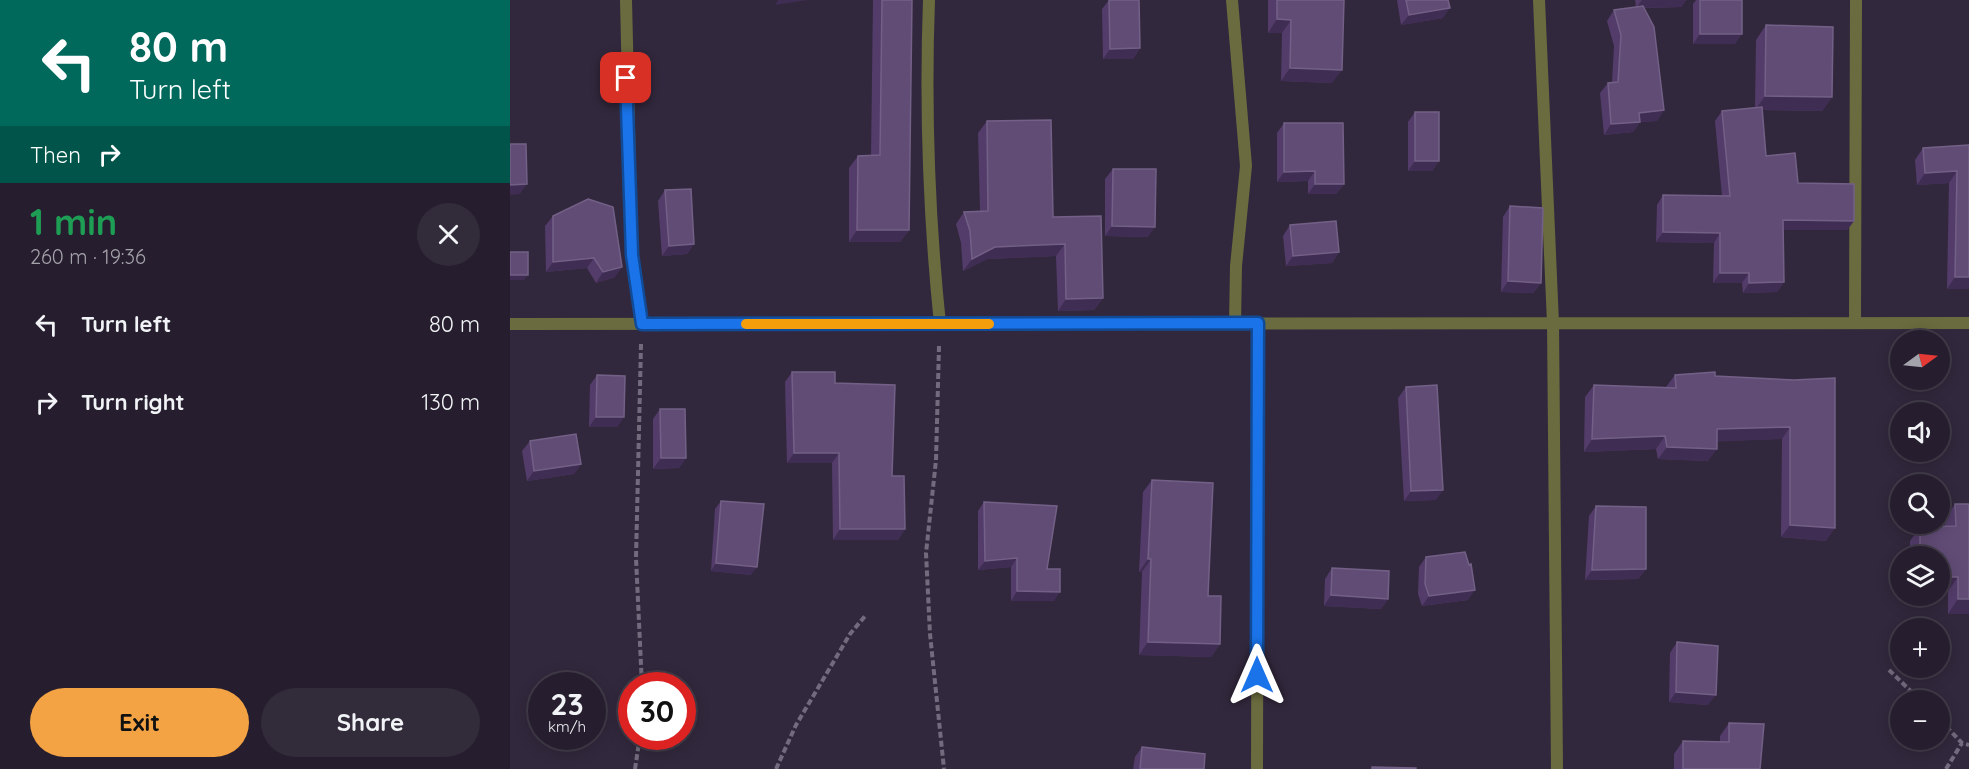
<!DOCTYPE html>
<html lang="en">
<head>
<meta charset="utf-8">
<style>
  :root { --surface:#261e2e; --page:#322b3a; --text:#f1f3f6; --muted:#a4a2aa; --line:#423c4a; --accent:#f4a344 }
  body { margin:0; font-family:Quicksand,sans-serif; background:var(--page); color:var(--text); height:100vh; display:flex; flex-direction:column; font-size:22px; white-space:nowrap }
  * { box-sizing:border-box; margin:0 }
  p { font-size:20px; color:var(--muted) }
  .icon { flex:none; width:33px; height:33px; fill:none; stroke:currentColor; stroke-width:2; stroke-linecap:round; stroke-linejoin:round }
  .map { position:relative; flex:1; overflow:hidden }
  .sheet { display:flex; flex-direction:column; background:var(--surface); width:510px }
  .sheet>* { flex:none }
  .hud { background:#00695c; color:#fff; overflow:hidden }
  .needle { width:39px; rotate:75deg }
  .tools { position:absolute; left:1380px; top:330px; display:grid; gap:12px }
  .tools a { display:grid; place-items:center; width:60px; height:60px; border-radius:50%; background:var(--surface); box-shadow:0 3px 15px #0003,0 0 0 2px var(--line); font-size:30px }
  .speed { position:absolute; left:18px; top:672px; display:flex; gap:12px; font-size:30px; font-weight:700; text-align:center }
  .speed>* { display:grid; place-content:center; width:78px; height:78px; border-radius:50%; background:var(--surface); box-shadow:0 3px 15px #0003,0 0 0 2px var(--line); line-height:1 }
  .speed small { font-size:15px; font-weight:400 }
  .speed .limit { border:9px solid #d22; background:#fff; color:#111 }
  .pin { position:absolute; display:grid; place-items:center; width:51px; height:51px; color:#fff; margin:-26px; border-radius:12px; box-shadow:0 3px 9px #0006 }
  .me { position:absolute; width:66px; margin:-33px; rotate:0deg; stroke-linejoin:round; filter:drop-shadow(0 0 4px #0008) }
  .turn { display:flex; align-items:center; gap:21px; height:126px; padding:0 30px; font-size:27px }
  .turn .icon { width:78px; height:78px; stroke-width:2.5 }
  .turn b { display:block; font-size:42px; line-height:51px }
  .then { display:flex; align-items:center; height:57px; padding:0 30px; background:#0003; gap:12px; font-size:22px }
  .round { display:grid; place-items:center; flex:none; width:63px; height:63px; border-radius:32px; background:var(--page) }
  .summary { display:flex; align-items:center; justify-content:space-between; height:102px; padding:0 30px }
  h1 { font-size:36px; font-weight:800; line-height:45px; color:#1e9e55 }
  .action { display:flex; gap:12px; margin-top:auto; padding:12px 30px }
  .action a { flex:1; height:69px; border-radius:36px; background:var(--accent); color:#111; font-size:24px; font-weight:800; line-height:69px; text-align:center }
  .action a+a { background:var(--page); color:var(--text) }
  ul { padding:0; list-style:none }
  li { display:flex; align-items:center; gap:18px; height:78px; padding:0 30px }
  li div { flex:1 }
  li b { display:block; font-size:22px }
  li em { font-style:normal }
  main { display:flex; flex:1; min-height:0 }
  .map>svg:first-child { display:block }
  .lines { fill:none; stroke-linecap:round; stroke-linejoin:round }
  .path { stroke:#736b7d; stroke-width:4; stroke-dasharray:6 3; stroke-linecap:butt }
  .minor { stroke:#6a6b3e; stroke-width:12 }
  .wall { fill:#533c6a }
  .shaded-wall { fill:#402d53 }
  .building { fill:#614c76; stroke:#736086; stroke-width:1.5 }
  .route-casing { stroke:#114b97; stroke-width:15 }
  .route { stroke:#1a73e8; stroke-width:10 }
  .slow { stroke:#f59e0b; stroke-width:10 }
</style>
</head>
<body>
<main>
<section class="sheet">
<div class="hud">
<div class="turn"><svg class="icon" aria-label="left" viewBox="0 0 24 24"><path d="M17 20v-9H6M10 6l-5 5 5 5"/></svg><div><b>80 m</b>Turn left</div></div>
<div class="then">Then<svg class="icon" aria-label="right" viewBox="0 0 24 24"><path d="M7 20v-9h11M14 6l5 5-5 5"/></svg></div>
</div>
<div class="summary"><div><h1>1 min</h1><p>260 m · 19:36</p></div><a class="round"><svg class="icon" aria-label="close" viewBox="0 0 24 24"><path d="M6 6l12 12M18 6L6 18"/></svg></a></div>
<ul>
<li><svg class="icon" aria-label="left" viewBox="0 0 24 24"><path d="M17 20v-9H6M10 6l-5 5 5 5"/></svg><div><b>Turn left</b></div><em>80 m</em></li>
<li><svg class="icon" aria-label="right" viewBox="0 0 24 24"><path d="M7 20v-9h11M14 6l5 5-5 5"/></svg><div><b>Turn right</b></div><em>130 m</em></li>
</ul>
<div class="action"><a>Exit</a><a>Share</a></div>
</section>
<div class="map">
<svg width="1459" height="769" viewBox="0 0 1459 769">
  <rect width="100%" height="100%" fill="#32283d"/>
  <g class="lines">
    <path class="path" d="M131,344L126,558L132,686
      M429,346L426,460L416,553L420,634L434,769
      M1379,670L1410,700
      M1430,720L1452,743L1459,745
      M125,769L130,736
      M266,769L286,725L340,634L356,615
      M1436,769L1452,743"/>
    <path class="minor" d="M116,0L122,255L131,324
      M419,0C415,108 419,217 430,324
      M722,0L736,166L726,266L725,324
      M1029,0L1043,323L1047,769
      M1345,323L1346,0
      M0,324L1459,323
      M747,769L748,323"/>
  </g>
  <path class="wall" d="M363,0H402L399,230L390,242H339V168L348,156L361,155Z
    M599,0H629L630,48L623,59H593L592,9Z
    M758,0H834L822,83L771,81L772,33H758Z
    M887,0H938L933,18L891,25Z
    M1125,0H1176L1171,7L1134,8L1154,110L1147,121L1130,122L1123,132L1094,135L1090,93L1098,83L1102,82L1104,46L1097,21L1104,10L1126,7Z
    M1186,0H1232L1225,44H1183V4Z
    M1256,25L1322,97L1312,111L1252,110L1256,156L1288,183L1344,221L1337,230H1273L1274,282L1267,292L1233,293L1232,283H1203L1204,243L1146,242L1147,205L1153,195L1212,196L1205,121L1212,111L1245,108L1246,40Z
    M905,112L929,161L922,171H898V122Z
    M477,121L543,217L593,298L584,310L548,311L546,256L477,259L453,271L451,243L446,224L454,212L470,211L468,133Z
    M774,123L834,184L826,194H798V181L767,182V133Z
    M1459,145V289H1437L1439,183L1407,185L1405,160L1413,148Z
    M603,169L638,237L595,236V179Z
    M155,190L184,244L177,254L152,256L148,201Z
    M1000,206L1031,283L1023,293L991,292L993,217Z
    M43,216L105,277L86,283L77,268L36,272L35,226Z
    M780,225L829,252L822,263L776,266L773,236Z
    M282,372L325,383L382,476L395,529L388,540H323L322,463H277L275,382Z
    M87,375L114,417L107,427H79L80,385Z
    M1165,375L1205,376L1284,380L1316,541L1271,537L1272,439L1207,441L1198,461L1148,459L1146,449L1074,452L1075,397L1084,385L1156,387Z
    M896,387L926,500L894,501L888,398Z
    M150,409L176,458L169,468L143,469V419Z
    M20,441L71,464L64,474L17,481L12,451Z
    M642,480L698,596L710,644L701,657L629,655L632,572H629L633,492Z
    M211,501L241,575L201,571L205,509Z
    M474,502L537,569L544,601H501V567L468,570V511Z
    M1445,504L1459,614H1438V591L1430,556H1400V541L1410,527H1435V518Z
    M1086,506L1136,569L1128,579L1075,580L1079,516Z
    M916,557L958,600L912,606L908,594L909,567Z
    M822,568L878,599L871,609L814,606L815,579Z
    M1167,642L1198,705L1159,702L1160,653Z
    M1219,723L1250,769H1164V754L1173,741L1210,742V736Z
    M632,747L694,769H623L625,757Z"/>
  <path class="shaded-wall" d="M268,0H298L265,5Z
    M1132,0H1176L1171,7L1126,8Z
    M940,8L933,18L891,25L899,15Z
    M767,19L781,20L772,33H758Z
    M1190,34H1232L1225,44H1183Z
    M630,48L623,59H593L600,49Z
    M780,68L832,70L822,83L771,81Z
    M1255,96L1322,97L1312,111L1245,110Z
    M1154,110L1147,121L1130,122L1123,132L1094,135L1101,124L1129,113Z
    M905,161H929L922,171H898Z
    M805,171L798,181L767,182L774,172Z
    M1447,171L1439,183L1407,185L1415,173Z
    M17,184L10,194L0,195V185Z
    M805,184H834L826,194H798Z
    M1273,220L1344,221L1337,230H1266Z
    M602,226L645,227L638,237L595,236Z
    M347,230H399L390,242H339Z
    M1153,232L1210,233L1204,243L1146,242Z
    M184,244L177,254L152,256L159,246Z
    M555,244L546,256L477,259L453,271L462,259L485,247Z
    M829,252L822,263L776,266L783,256Z
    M84,258L77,268L36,272L43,262Z
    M112,267L105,277L86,283L93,272Z
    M1210,273H1239L1232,283H1203Z
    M0,275H18L14,280H0Z
    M1445,277H1459V289H1437Z
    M998,281L1031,283L1023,293L991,292Z
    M1274,282L1267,292L1233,293L1239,283Z
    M593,298L584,310L548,311L556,299Z
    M86,417H114L107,427H79Z
    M1280,427L1272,439L1198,442L1207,429Z
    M1155,436L1146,449L1074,452L1082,439Z
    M1157,447L1207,449L1198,461L1148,459Z
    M284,453H329L322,463H277Z
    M151,458H176L169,468L143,469Z
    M71,464L64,474L17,481L24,471Z
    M933,490L926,500L894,501L901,491Z
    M1280,525L1325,528L1316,541L1271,537Z
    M330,529H395L388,540H323Z
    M507,558L501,567L468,570L475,561Z
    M638,559H641L632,572H629Z
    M206,563L247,567L241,575L201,571Z
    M1136,569L1128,579L1075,580L1082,570Z
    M1430,577H1448L1438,591H1430Z
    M965,590L958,600L912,606L919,596Z
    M507,591L550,592L544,601H501Z
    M821,595L878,599L871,609L814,606Z
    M1448,599H1459V614H1438Z
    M638,642L710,644L701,657L629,655Z
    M1166,692L1206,695L1198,705L1159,702Z"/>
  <path class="building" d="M372,0H402L399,230H347L348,156L370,155Z
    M599,0H629L630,48L600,49Z
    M767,0H834L832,70L780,68L781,20L767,19Z
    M896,0H938L940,8L899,15Z
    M1190,0H1232V34H1190Z
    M1133,6L1144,27L1154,110L1129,113L1130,122L1101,124L1098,83L1108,82L1111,35L1104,10Z
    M1256,25L1323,27L1322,97L1255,96Z
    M1252,107L1256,156L1285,153L1288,183L1344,184V221L1273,220L1274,282L1239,283V273H1210V233L1153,232V195L1220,196L1212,111Z
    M905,112H929V161H905Z
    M541,120L543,217L591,216L593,298L556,299L555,244L485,247L462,259L460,231L454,212L478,211L477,121Z
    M774,123H833L834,184H805V171L774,172Z
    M0,144H16L17,184L0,185Z
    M1459,145V277H1445L1447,171L1415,173L1413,148Z
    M603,169H646L645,227L602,226Z
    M181,189L184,244L159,246L155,190Z
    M78,199L103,207L112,267L93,272L84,258L43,262V216Z
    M1000,206L1033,208L1031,283L998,281Z
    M826,221L829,252L783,256L780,225Z
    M0,252H18V275H0Z
    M282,372H325V383L385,385L382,476H394L395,529H330L329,453H284Z
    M1205,372V376L1284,380L1325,378V528L1280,525V427L1207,429V449L1157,447L1155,436L1082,439L1084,385L1166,388L1165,375Z
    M87,375L115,376L114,417H86Z
    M927,385L933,490L901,491L896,387Z
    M150,409H175L176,458H151Z
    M66,434L71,464L24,471L20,441Z
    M642,480L703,483L698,596H711L710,644L638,642L641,559H638Z
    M211,501L254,504L247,567L206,563Z
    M474,502L547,506L537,569H550V592L507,591V558L475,561Z
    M1445,504H1459V599H1448V577H1430V556H1410V527L1446,526Z
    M1086,506L1136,507V569L1082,570Z
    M955,552L959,565L961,564L965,590L919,596L915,584L916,557Z
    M822,568L879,571L878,599L821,595Z
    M1167,642L1208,646L1206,695L1166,692Z
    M1219,723L1254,724L1250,769H1173V741L1219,742Z
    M632,747L695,754L694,769H630Z
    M862,767L906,768V769H862Z"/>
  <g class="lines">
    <defs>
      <path id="route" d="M116,78L122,255L132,324L748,323L747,675"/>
    </defs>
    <use href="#route" class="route-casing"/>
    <use href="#route" class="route"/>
    <path class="slow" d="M236,324H479"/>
  </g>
</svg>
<div class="tools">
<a><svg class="needle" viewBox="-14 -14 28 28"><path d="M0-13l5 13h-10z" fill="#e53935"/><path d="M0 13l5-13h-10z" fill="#a4a2aa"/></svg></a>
<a><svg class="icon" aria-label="sound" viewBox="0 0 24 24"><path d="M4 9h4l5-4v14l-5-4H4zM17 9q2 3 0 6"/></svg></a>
<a><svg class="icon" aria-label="search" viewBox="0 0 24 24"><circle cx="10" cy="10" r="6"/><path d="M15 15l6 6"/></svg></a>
<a><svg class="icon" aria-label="layers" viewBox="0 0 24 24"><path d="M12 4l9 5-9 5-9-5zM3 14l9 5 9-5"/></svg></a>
<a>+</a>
<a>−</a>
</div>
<div class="speed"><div>23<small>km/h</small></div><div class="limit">30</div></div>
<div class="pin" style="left:116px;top:78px;background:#d93025"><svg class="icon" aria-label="arrive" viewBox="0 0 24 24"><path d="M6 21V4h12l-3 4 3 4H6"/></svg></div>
<svg class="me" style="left:747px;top:675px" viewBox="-20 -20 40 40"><path d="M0-17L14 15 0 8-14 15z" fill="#1a73e8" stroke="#fff" stroke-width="4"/></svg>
</div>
</main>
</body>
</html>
